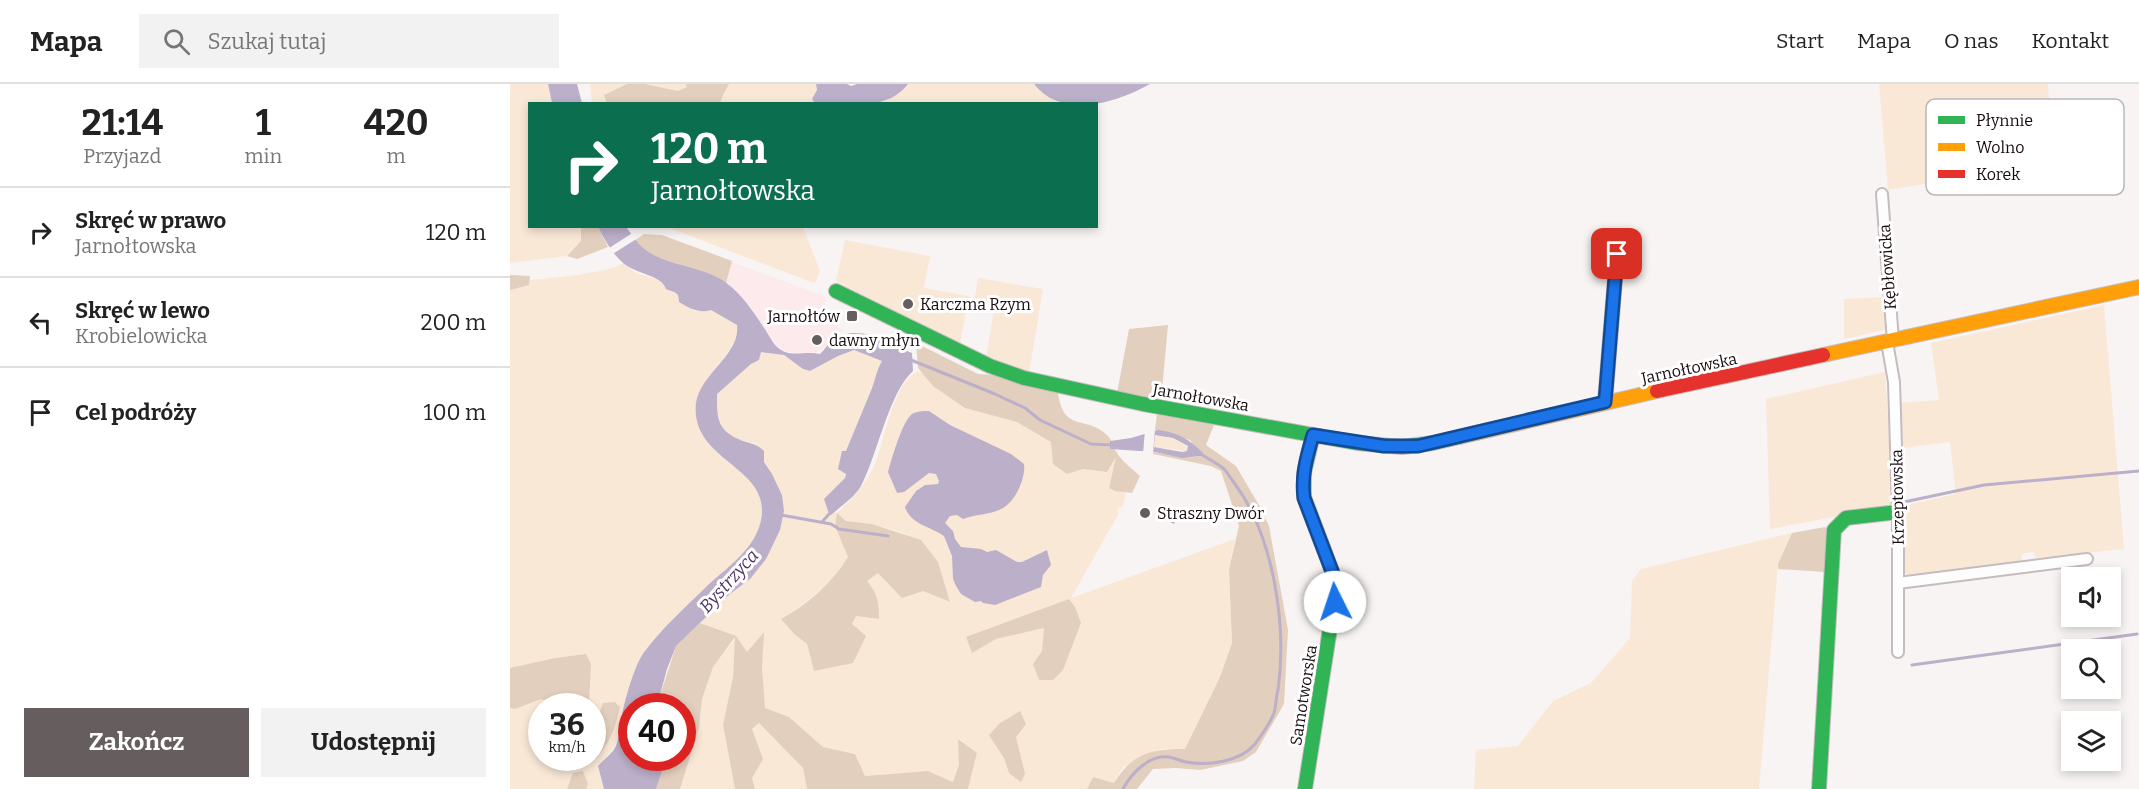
<!DOCTYPE html>
<html lang="pl">
<head>
<meta charset="utf-8">
<style>
  :root { --surface:#fff; --page:#f2f2f2; --text:#222; --muted:#767676; --line:#e0e0e0; --accent:#665d5e }
  body { margin:0; font-family:Bitter,serif; background:var(--page); color:var(--text); height:100vh; display:flex; flex-direction:column; font-size:22px; white-space:nowrap }
  * { box-sizing:border-box; margin:0 }
  p { font-size:20px; color:var(--muted) }
  .icon { flex:none; width:33px; height:33px; fill:none; stroke:currentColor; stroke-width:2; stroke-linecap:round; stroke-linejoin:round }
  .map { position:relative; flex:1; overflow:hidden }
  .details { display:flex; flex-direction:column; background:var(--surface); width:510px }
  .details>* { flex:none }
  .top-card { position:absolute; left:18px; top:18px; width:570px; height:126px; border-radius:0px; box-shadow:0 3px 9px #0003; background:#0b6e4f; color:#fff; overflow:hidden }
  .buttons { position:absolute; left:1551px; top:483px; display:grid; gap:12px }
  .buttons a { display:grid; place-items:center; width:60px; height:60px; border-radius:0px; background:var(--surface); box-shadow:0 3px 9px #0003; font-size:30px }
  .speed { position:absolute; left:18px; top:609px; display:flex; gap:12px; font-size:30px; font-weight:700; text-align:center }
  .speed>* { display:grid; place-content:center; width:78px; height:78px; border-radius:50%; background:var(--surface); box-shadow:0 3px 9px #0003; line-height:1 }
  .speed small { font-size:15px; font-weight:400 }
  .speed .limit { border:9px solid #d22; background:#fff; color:#111 }
  .pin { position:absolute; display:grid; place-items:center; width:51px; height:51px; color:#fff; margin:-26px; border-radius:12px; box-shadow:0 3px 9px #0006 }
  .me { position:absolute; width:66px; margin:-33px; rotate:356deg; stroke-linejoin:round; filter:drop-shadow(0 0 4px #0008) }
  .turn { display:flex; align-items:center; gap:21px; height:126px; padding:0 24px; font-size:27px }
  .turn .icon { width:78px; height:78px; stroke-width:2.5 }
  .turn b { display:block; font-size:42px; line-height:51px }
  .eta { display:flex; justify-content:space-evenly; align-items:center; height:102px; text-align:center }
  .eta b { font-size:36px; font-weight:700; line-height:42px }
  .primary-button { display:flex; gap:12px; margin-top:auto; padding:12px 24px }
  .primary-button a { flex:1; height:69px; border-radius:0px; background:var(--accent); color:#fff; font-size:24px; font-weight:700; line-height:69px; text-align:center }
  .primary-button a+a { background:var(--page); color:var(--text) }
  ul { padding:0; list-style:none }
  li { display:flex; align-items:center; gap:18px; height:90px; padding:0 24px; border-top:2px solid var(--line) }
  li div { flex:1 }
  li b { display:block; font-size:22px }
  li em { font-style:normal }
  header { display:flex; align-items:center; gap:36px; box-sizing:border-box; height:84px; padding:0 30px; background:var(--surface); border-bottom:2px solid var(--line) }
  header strong { font-size:28px }
  nav { display:flex; gap:33px; margin-inline-start:auto; font-size:21px }
  .search { width:420px; height:54px; background:var(--page); display:flex; align-items:center; gap:15px; box-sizing:border-box; padding:0 21px; border-radius:0px; color:var(--muted); font-size:22px }
  main { display:flex; flex:1; min-height:0 }
  .map>svg:first-child { display:block }
  .built { fill:#fceaec }
  .green { fill:#fae8d7; fill-rule:evenodd }
  .forest { fill:#e3cfbd }
  .water { fill:#bcafc9; fill-rule:evenodd }
  .pier { fill:#f8f4f4 }
  .lines { fill:none; stroke-linecap:round; stroke-linejoin:round }
  .stream { stroke:#bcafc9; stroke-width:3 }
  .street-casing { stroke:#c5bcbe; stroke-width:14 }
  .fast-casing { stroke:#c5bcbe; stroke-width:16 }
  .slow-casing { stroke:#c5bcbe; stroke-width:16 }
  .jam-casing { stroke:#c5bcbe; stroke-width:16 }
  .street { stroke:#fefdfd; stroke-width:10 }
  .fast { stroke:#30b455; stroke-width:14 }
  .slow { stroke:#ff9f0a; stroke-width:14 }
  .jam { stroke:#e5322d; stroke-width:14 }
  .route-casing { stroke:#114b97; stroke-width:15 }
  .route { stroke:#1a73e8; stroke-width:10 }
  .poi-dot { fill:#665d5e; stroke:#fff; stroke-width:2 }
  .labels { text-anchor:middle; stroke-width:6; stroke-linejoin:round; paint-order:stroke }
  .street-label { font-size:16px; fill:#170b0e; stroke:#fff }
  .poi-label { font-size:16px; fill:#170b0e; stroke:#fff; text-anchor:start }
  .water-label { font-size:18px; font-style:italic; fill:#4f3669; stroke:#fff }
  .key { fill:#fff; stroke:#b9b6b7; stroke-width:1.5 }
  .key-label { font-size:16px; fill:#170b0e }
</style>
</head>
<body>
<header>
<strong>Mapa</strong>
<div class="search"><svg class="icon" aria-label="search" viewBox="0 0 24 24"><circle cx="10" cy="10" r="6"/><path d="M15 15l6 6"/></svg>Szukaj tutaj</div>
<nav><a>Start</a><a>Mapa</a><a>O nas</a><a>Kontakt</a></nav>
</header>
<main>
<section class="details">
<div class="eta">
<div><b>21:14</b><p>Przyjazd</p></div>
<div><b>1</b><p>min</p></div>
<div><b>420</b><p>m</p></div>
</div>
<ul>
<li><svg class="icon" aria-label="right" viewBox="0 0 24 24"><path d="M7 20v-9h11M14 6l5 5-5 5"/></svg><div><b>Skręć w prawo</b><p>Jarnołtowska</p></div><em>120 m</em></li>
<li><svg class="icon" aria-label="left" viewBox="0 0 24 24"><path d="M17 20v-9H6M10 6l-5 5 5 5"/></svg><div><b>Skręć w lewo</b><p>Krobielowicka</p></div><em>200 m</em></li>
<li><svg class="icon" aria-label="arrive" viewBox="0 0 24 24"><path d="M6 21V4h12l-3 4 3 4H6"/></svg><div><b>Cel podróży</b></div><em>100 m</em></li>
</ul>
<div class="primary-button"><a>Zakończ</a><a>Udostępnij</a></div>
</section>
<div class="map">
<svg width="1629" height="705" viewBox="0 0 1629 705">
  <rect width="100%" height="100%" fill="#f8f4f4"/>
  <path class="built" d="M221,178L317,213L314,224L319,237L334,247L322,253L324,257L302,271L273,267L267,263L240,223L214,198Z"/>
  <path class="green" d="M0,0H38L42,19L20,20V142L71,143V157L57,172L0,179Z
    M80,0H306L307,6L302,15L305,19L82,20Z
    M398,0H524L548,19L369,20L388,10Z
    M1369,0H1538L1543,79L1378,106Z
    M157,143H293L310,187L305,199L301,198Z
    M335,156L420,172L414,204L459,212L450,260L326,197Z
    M113,179L126,189L147,195L167,207L169,210L170,218L185,227L201,226L227,241L228,250L223,261L191,304L230,388L244,400L250,414L252,426L250,441L245,454L231,472L198,501L126,587L113,624L105,663L88,682L94,705H0V198C20,196 101,190 113,179ZM32,622H82V674H32Z
    M468,194L533,205L519,290L476,274L485,219H464Z
    M1374,213L1375,246L1334,255V215Z
    M1594,221L1614,465L1526,474L1523,468L1512,470L1511,479L1399,494L1391,483L1392,422L1446,410L1440,358L1393,364L1390,319L1429,316L1421,259Z
    M344,266L372,277C366,288 365,298 360,309C352,328 344,348 336,368L333,367L335,394L315,415L327,429C342,415 355,402 364,382C375,356 382,300 408,287L576,363L608,367C608,386 621,407 612,424L609,423L607,427L609,429L561,514L725,455L719,485L722,559L710,593L675,665H652L613,683L604,699L583,693L577,705H458L467,670L449,655V681L443,698L418,687L355,692L345,670L313,663L279,633L255,624L252,582L253,549L237,568L226,553L223,593L213,641L225,705H170L189,644L192,615L203,583L226,553L190,539L220,510L240,495L270,446L274,428L272,411L262,390L254,378L246,360C212,353 207,343 207,310L241,280L249,276L251,268L274,271L293,285L300,287L328,272ZM327,430L336,437L362,440L396,450L439,518L368,488L357,497L369,535L346,532L342,540L304,587L297,560L284,550L271,535C298,518 321,500 338,473L325,442ZM571,539L553,586L532,567L535,544L486,555L463,568L456,554Z
    M1375,288L1383,422L1260,445L1256,315Z
    M645,351L663,354L678,363L677,367L644,363Z
    M1282,449L1268,480L1249,705H964L966,666L1008,662L1043,617L1081,599L1120,554L1122,497L1131,485Z
    M250,639L293,684L297,705H245L242,694V645Z"/>
  <path class="forest" d="M117,0H135L168,7L177,3L176,0H219L213,11L210,19H97L94,11Z
    M71,143H88L98,163L67,175L57,172L71,157Z
    M134,150L152,151L222,177L215,203L135,168L124,157Z
    M0,191L20,192L19,201L0,206Z
    M658,241L651,317L607,309L619,245Z
    M406,259L468,290L484,291L548,309C554,350 576,330 598,352C602,356 603,363 606,368C612,377 622,385 630,392L622,409L605,407L599,404L606,373L597,388L573,385L557,390L543,380L541,358L507,338L455,324L423,302L408,284Z
    M647,329L704,341L696,361L726,382L750,423L759,442L778,546L774,620L746,668L733,677L690,686L666,684L643,685L627,705H577L583,693L604,699C622,669 642,665 675,665L710,593L722,559L719,485L729,442L711,387L701,382L643,370V368C660,370 674,376 691,372L680,356L645,346Z
    M327,429L336,437L362,440L411,456L428,478L440,518L413,507L392,514L368,489L357,497C368,510 369,519 369,535L346,532L342,540L356,552L343,579L304,587L297,560L284,550L271,535C298,520 322,499 338,473L325,442Z
    M1315,443L1319,447L1316,488L1268,485V480L1282,449Z
    M559,515L565,523L571,539L553,586L543,596H529L523,580L532,567L534,544L486,555L462,569L456,553Z
    M190,539L226,552L237,568L254,548L252,583L255,624L279,633L313,663L345,670L355,692L418,687L443,698L449,681L448,655L467,669L458,705H297L293,684L249,639L242,645L253,675L242,694L245,705H225L213,641L223,593L225,553L203,583L192,615L189,644L170,705H146L153,685L152,674H172V622L147,621L166,562Z
    M76,570L81,580L79,622H49L31,615L5,625L0,624V584L45,574Z
    M105,618L110,623C104,647 102,655 86,675L83,673L84,645L93,619Z
    M510,627L516,640L506,653L515,690L511,698L499,689L494,674L479,651L490,639Z
    M73,687L78,700L76,705H57L63,689Z"/>
  <path class="water" d="M38,0H67L72,19H42Z
    M306,0H337L341,2L347,0H398C377,28 335,20 305,19L302,15L307,6Z
    M524,0H640C606,19 552,36 524,0Z
    M88,143H116C122,150 126,158 133,164C156,183 191,181 215,198C231,209 243,227 254,244C258,249 262,258 267,263C280,275 295,266 310,270C315,266 318,259 322,256C348,238 379,259 402,269L403,287C379,308 367,372 351,402C344,414 331,422 321,431L318,427L314,415L335,394L336,390L328,385L332,367H336C344,348 352,328 360,309C365,298 366,287 372,277L344,266L328,272L300,287L293,285L274,271L251,268L249,276L241,280L207,310C207,335 207,347 233,357C242,360 247,360 254,367V378L262,390L272,411L274,427L270,446L256,475L240,495L220,510L166,562L157,585L147,622H122V674H152L153,685L146,705H94L88,682C93,676 103,669 106,662C110,651 110,637 113,626C117,609 125,580 135,567C153,543 177,522 198,501C220,481 252,460 252,426C252,381 180,374 186,319C190,290 231,270 227,241L201,226C190,230 179,224 169,218C169,207 165,209 156,205C151,190 126,191 112,178C101,168 95,156 88,143Z
    M419,327L440,341L501,370L514,380C516,394 505,419 491,425C479,431 465,430 453,435L447,431L440,432L435,439L443,447L445,455L451,463L471,465L477,468L486,466L507,478H512L537,466L541,481L533,491L531,503L485,521L473,519L471,517L465,518L451,510L446,502L443,495L442,472L434,452C420,442 401,441 395,423L406,407L415,401L428,400L429,397L426,390L419,389L394,408L387,409L378,388C382,374 391,342 400,332C404,327 413,327 419,327Z
    M648,346C667,348 679,355 693,369L691,372L672,374L645,368L600,365V357L621,354ZM645,351L663,354L678,362L677,367L672,368L644,363Z
    M656,427L667,433L664,440L652,434L653,428Z"/>
  <path class="pier" d="M124,148L128,154L101,171L96,166Z
    M645,345L643,370H633L635,346Z"/>
  <g class="lines">
    <path class="stream" d="M401,276L485,310L515,324L530,336L581,360L603,361
      M1394,418L1474,401L1629,387
      M271,431L321,440L329,445L378,452
      M312,438L320,429
      M1402,581L1627,550
      M613,705C621,690 639,670 659,673C665,674 670,677 676,678C698,682 730,678 745,660C751,652 760,639 764,629C766,622 766,613 768,606C777,542 764,453 725,400C721,395 718,389 714,385C707,379 698,375 691,370"/>
    <defs>
      <path id="street" d="M1372,110L1383,257
        M1377,258L1384,298L1388,428V568
        M1388,499L1577,475"/>
      <path id="fast" d="M326,207L480,282L514,294L633,320L847,359L892,363L923,359L949,353
        M795,705L826,506L825,495L794,413V389L803,351
        M1309,705L1324,446L1336,434L1388,428"/>
      <path id="slow" d="M1313,271L1629,203
        M1095,318L1107,170
        M949,353L1147,307"/>
      <path id="jam" d="M1147,307L1313,271"/>
    </defs>
    <use href="#street" class="street-casing"/>
    <use href="#fast" class="fast-casing"/>
    <use href="#slow" class="slow-casing"/>
    <use href="#jam" class="jam-casing"/>
    <use href="#street" class="street"/>
    <use href="#fast" class="fast"/>
    <use href="#slow" class="slow"/>
    <use href="#jam" class="jam"/>
  </g>
  <g class="lines">
    <defs>
      <path id="route" d="M825,518V495L794,414C791,391 797,372 803,351L874,362H908L1095,318L1107,170"/>
    </defs>
    <use href="#route" class="route-casing"/>
    <use href="#route" class="route"/>
  </g>
  <g class="poi-dot">
    <circle cx="398" cy="220" r="6"/>
    <rect x="336" y="226" width="12" height="12" rx="3"/>
    <circle cx="307" cy="256" r="6"/>
    <circle cx="635" cy="429" r="6"/>
  </g>
  <g class="labels">
    <g class="street-label">
      <text transform="translate(1377 183) rotate(-94)" y="6">Kębłowicka</text>
      <text transform="translate(1179 284) rotate(-12)" y="6">Jarnołtowska</text>
      <text transform="translate(691 313) rotate(10)" y="6">Jarnołtowska</text>
      <text transform="translate(1387 413) rotate(-91)" y="6">Krzeptowska</text>
      <text transform="translate(793 611) rotate(-81)" y="6">Samotworska</text>
    </g>
    <g class="poi-label">
      <text x="410" y="226">Karczma Rzym</text>
      <text x="330" y="238" text-anchor="end">Jarnołtów</text>
      <text x="319" y="262">dawny młyn</text>
      <text x="647" y="435">Straszny Dwór</text>
    </g>
    <g class="water-label">
      <text transform="translate(219 497) rotate(-48)" y="6">Bystrzyca</text>
    </g>
  </g>
  <rect x="1416" y="15" width="198" height="96" rx="9" class="key"/>
  <rect x="1428" y="32" width="27" height="8" fill="#30b455"/>
  <rect x="1428" y="59" width="27" height="8" fill="#ff9f0a"/>
  <rect x="1428" y="86" width="27" height="8" fill="#e5322d"/>
  <g class="key-label">
    <text x="1466" y="42">Płynnie</text>
    <text x="1466" y="69">Wolno</text>
    <text x="1466" y="96">Korek</text>
  </g>
</svg>
<div class="buttons">
<a><svg class="icon" aria-label="sound" viewBox="0 0 24 24"><path d="M4 9h4l5-4v14l-5-4H4zM17 9q2 3 0 6"/></svg></a>
<a><svg class="icon" aria-label="search" viewBox="0 0 24 24"><circle cx="10" cy="10" r="6"/><path d="M15 15l6 6"/></svg></a>
<a><svg class="icon" aria-label="layers" viewBox="0 0 24 24"><path d="M12 4l9 5-9 5-9-5zM3 14l9 5 9-5"/></svg></a>
</div>
<div class="speed"><div>36<small>km/h</small></div><div class="limit">40</div></div>
<div class="pin" style="left:1107px;top:170px;background:#d93025"><svg class="icon" aria-label="arrive" viewBox="0 0 24 24"><path d="M6 21V4h12l-3 4 3 4H6"/></svg></div>
<svg class="me" style="left:825px;top:518px" viewBox="-20 -20 40 40"><circle r="19" fill="#fff"/><path d="M0-13L10 11 0 6-10 11z" fill="#1a73e8"/></svg>
<div class="top-card">
<div class="turn"><svg class="icon" aria-label="right" viewBox="0 0 24 24"><path d="M7 20v-9h11M14 6l5 5-5 5"/></svg><div><b>120 m</b>Jarnołtowska</div></div>
</div>
</div>
</main>
</body>
</html>
